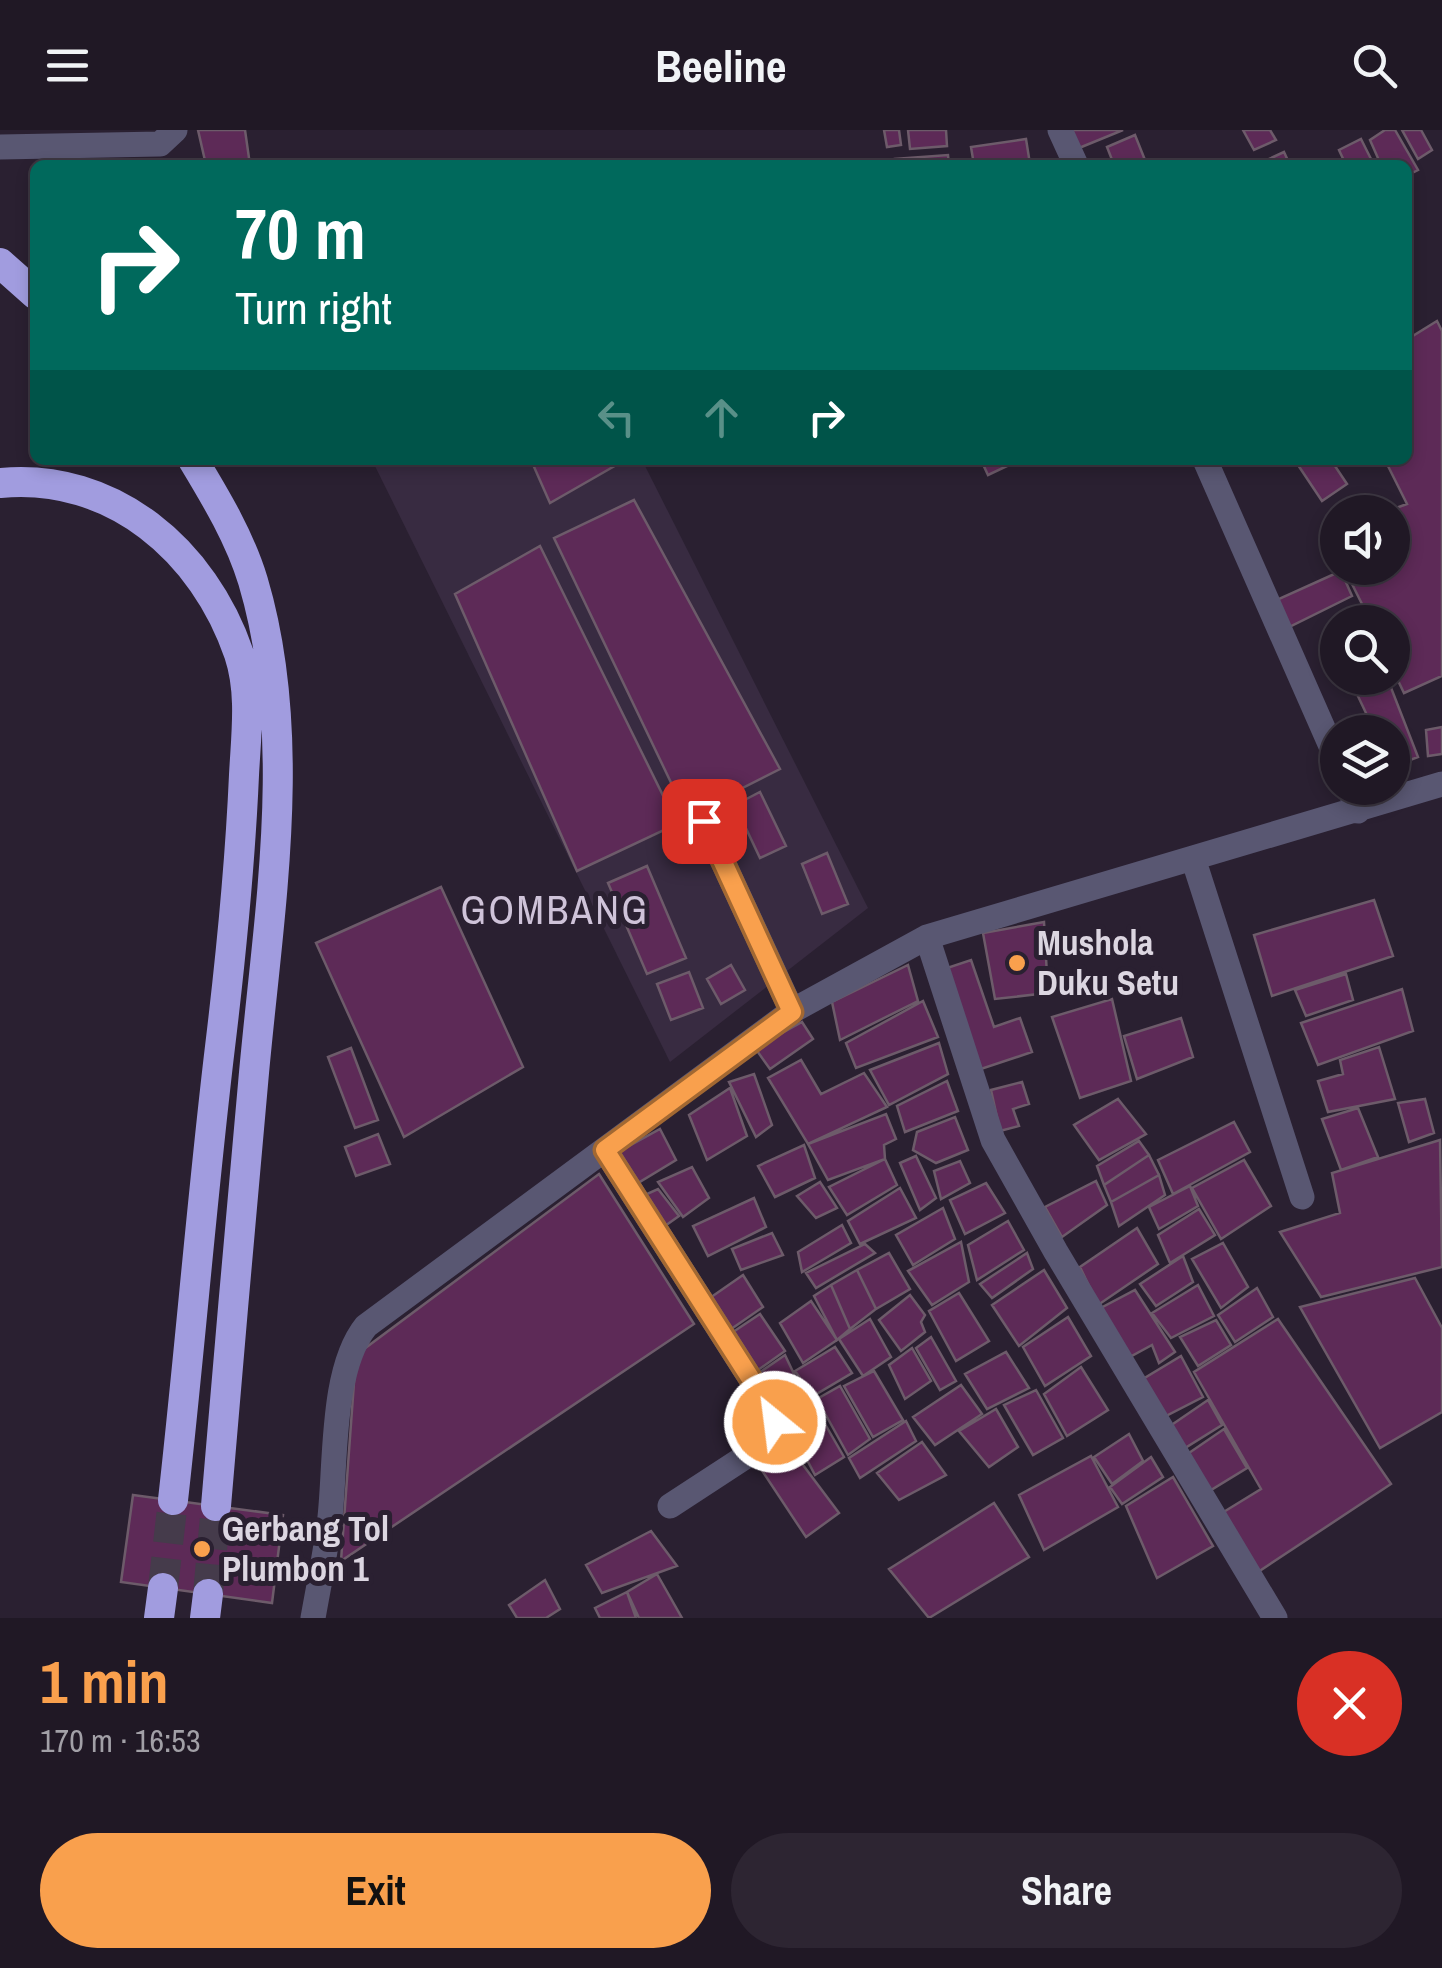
<!DOCTYPE html>
<html lang="en">
<head>
<meta charset="utf-8">
<style>
  :root { --surface:#201825; --page:#2d2532; --text:#f1f3f6; --muted:#a2a0a7; --line:#3d3742; --accent:#f9a04d }
  body { margin:0; font-family:"Archivo Narrow",sans-serif; background:var(--page); color:var(--text); height:100vh; display:flex; flex-direction:column; font-size:38px; white-space:nowrap }
  * { box-sizing:border-box; margin:0 }
  p { font-size:32px; color:var(--muted) }
  .icon { flex:none; width:55px; height:55px; fill:none; stroke:currentColor; stroke-width:2; stroke-linecap:round; stroke-linejoin:round }
  .map { position:relative; height:1488px; overflow:hidden }
  .details { display:flex; flex-direction:column; background:var(--surface); flex:1 }
  .details>* { flex:none }
  .top-card { position:absolute; left:30px; top:30px; width:1382px; height:305px; border-radius:15px; box-shadow:0 5px 15px #0003,0 0 0 2px var(--line); background:#00695c; color:#fff; overflow:hidden }
  .fabs { position:absolute; left:1320px; top:365px; display:grid; gap:20px }
  .fabs a { display:grid; place-items:center; width:90px; height:90px; border-radius:50%; background:var(--surface); box-shadow:0 5px 15px #0003,0 0 0 2px var(--line); font-size:50px }
  .pin { position:absolute; display:grid; place-items:center; width:85px; height:85px; color:#fff; margin:-42px; border-radius:20px; box-shadow:0 5px 15px #0006 }
  .me { position:absolute; width:110px; margin:-55px; rotate:331deg; stroke-linejoin:round; filter:drop-shadow(0 0 8px #0008) }
  .turn { display:flex; align-items:center; gap:35px; height:210px; padding:0 40px; font-size:45px }
  .turn .icon { width:130px; height:130px; stroke-width:2.5 }
  .turn b { display:block; font-size:70px; line-height:85px }
  .lanes { display:flex; align-items:center; height:95px; padding:0 40px; background:#0003; justify-content:center; gap:50px; direction:ltr }
  .lanes .off { opacity:.35 }
  .round { display:grid; place-items:center; flex:none; width:105px; height:105px; border-radius:52px; background:var(--page) }
  .head { display:flex; align-items:center; justify-content:space-between; height:170px; padding:0 40px }
  h1 { font-size:60px; font-weight:700; line-height:75px; color:var(--accent) }
  .primary-button { display:flex; gap:20px; margin-top:auto; padding:20px 40px }
  .primary-button a { flex:1; height:115px; border-radius:60px; background:var(--accent); color:#111; font-size:40px; font-weight:700; line-height:115px; text-align:center }
  .primary-button a+a { background:var(--page); color:var(--text) }
  header { display:flex; justify-content:space-between; align-items:center; height:130px; padding:0 40px; background:var(--surface); font-size:45px; font-weight:700 }
  .map>svg:first-child { display:block }
  .built { fill:#382b41 }
  .building { fill:#5d2a57; stroke:#6d5b6a; stroke-width:2.5 }
  .lines { fill:none; stroke-linecap:round; stroke-linejoin:round }
  .highway-tunnel { stroke:#453b4b; stroke-width:30; stroke-dasharray:30 15; stroke-linecap:butt }
  .minor { stroke:#595772; stroke-width:25 }
  .highway { stroke:#a19cdf; stroke-width:30 }
  .route-casing { stroke:#a26832; stroke-width:25 }
  .route { stroke:#f9a04d; stroke-width:18 }
  .poi-dot { fill:#f9a04d; stroke:#2a2031; stroke-width:4 }
  .labels { text-anchor:middle; stroke-width:10; stroke-linejoin:round; paint-order:stroke }
  .poi-label { font-size:35px; font-weight:bold; fill:#dcd6e1; stroke:#2a2031; text-anchor:start }
  .quarter-label { font-size:40px; letter-spacing:2.5px; fill:#cfc3d9; stroke:#2a2031 }
</style>
</head>
<body>
<header><svg class="icon" aria-label="menu" viewBox="0 0 24 24"><path d="M4 6h16M4 12h16M4 18h16"/></svg>Beeline<svg class="icon" aria-label="search" viewBox="0 0 24 24"><circle cx="10" cy="10" r="6"/><path d="M15 15l6 6"/></svg></header>
<div class="map">
<svg width="1442" height="1488" viewBox="0 0 1442 1488">
  <rect width="100%" height="100%" fill="#2a2031"/>
  <path class="built" d="M372,330H642L868,778L670,932Z"/>
  <path class="building" d="M198,0H245L250,35H206Z
    M884,0H899L901,15L887,17Z
    M908,0H946L947,16L910,19Z
    M1072,0H1123L1079,18Z
    M1243,0H1270L1276,10L1254,20Z
    M1385,0H1395L1418,40L1408,45V35H1381L1370,10Z
    M1402,0H1421L1432,20L1418,29Z
    M1135,5L1147,35H1114L1107,17Z
    M1026,9L1030,34L974,35L971,17Z
    M1361,9L1374,35H1346L1339,20Z
    M1284,22L1290,35H1256Z
    M948,25L949,35H896L895,29Z
    M1437,191L1442,201V546L1404,563L1392,538V492H1371L1344,438H1392V382H1385L1407,374L1385,330H1408V209Z
    M531,330H625L550,373Z
    M981,330H1020L988,345Z
    M1305,330H1331L1347,354L1322,371L1298,335Z
    M634,370L780,639L687,686L554,408Z
    M540,416L677,694L577,741L455,464Z
    M1341,441L1352,466L1285,499L1272,472Z
    M1388,550L1418,627L1392,637V602H1375L1356,562Z
    M1358,586L1367,602H1346L1341,594Z
    M1442,597V624L1428,626L1426,600Z
    M760,662L786,716L760,728L735,675Z
    M827,723L848,774L822,784L802,734Z
    M647,736L686,828L647,844L608,753Z
    M441,757L523,937L404,1007L316,813Z
    M1374,770L1393,826L1272,866L1254,805Z
    M1044,792L1048,863L995,869L983,803Z
    M971,830L994,897L1020,888L1032,922L972,942L938,841Z
    M731,835L745,860L721,874L707,849Z
    M908,835L918,871L840,910L832,872Z
    M689,842L703,878L671,890L657,854Z
    M1346,844L1353,870L1306,886L1295,860Z
    M1402,859L1413,901L1318,935L1301,893Z
    M1112,869L1131,951L1080,968L1052,887Z
    M923,871L938,907L856,938L846,913Z
    M1181,888L1193,927L1137,949L1124,906Z
    M802,892L813,909L770,939L755,918Z
    M939,913L948,944L889,975L870,940Z
    M1379,917L1395,969L1328,982L1318,951L1343,944L1340,930Z
    M351,918L378,990L355,998L328,927Z
    M801,930L821,964L864,943L887,977L808,1014L768,948Z
    M754,944L772,995L756,1007L729,952Z
    M947,951L958,981L905,1002L897,976Z
    M1022,952L1029,974L1013,979L1019,996L1000,1001L991,960Z
    M730,958L747,1006L707,1030L689,985Z
    M1118,969L1146,1004L1099,1030L1074,995Z
    M1425,969L1434,1003L1409,1012L1398,973Z
    M1358,978L1378,1027L1341,1040L1322,989Z
    M886,984L896,1009L884,1015L885,1029L828,1050L808,1014Z
    M955,987L968,1020L936,1033L913,1020L917,1002Z
    M1234,992L1250,1022L1173,1064L1158,1030Z
    M660,999L676,1030L633,1056L611,1026Z
    M378,1004L390,1034L356,1046L345,1017Z
    M1440,1010L1442,1137L1321,1167L1280,1102L1340,1083L1332,1043Z
    M1139,1011L1149,1025L1104,1055L1097,1036Z
    M804,1015L815,1048L775,1067L758,1036Z
    M1149,1025L1159,1045L1111,1072L1104,1055Z
    M916,1026L936,1068L920,1080L900,1033Z
    M885,1029L897,1055L847,1085L829,1057Z
    M1244,1030L1271,1076L1221,1109L1192,1058Z
    M960,1031L970,1053L941,1069L934,1041Z
    M692,1037L709,1068L683,1087L658,1052Z
    M599,1044L694,1194L341,1431L356,1225Z
    M1159,1045L1165,1065L1119,1096L1111,1072Z
    M1096,1051L1107,1075L1062,1107L1045,1077Z
    M820,1052L837,1078L816,1088L797,1066Z
    M986,1053L1005,1083L965,1104L950,1070Z
    M1190,1056L1198,1076L1159,1099L1149,1077Z
    M900,1058L916,1088L860,1114L848,1091Z
    M658,1059L679,1086L662,1098L638,1068Z
    M754,1068L766,1097L708,1126L693,1096Z
    M943,1078L955,1109L913,1135L896,1105Z
    M1199,1079L1215,1105L1170,1133L1158,1105Z
    M1008,1091L1024,1120L977,1150L968,1115Z
    M842,1095L851,1113L802,1142L798,1122Z
    M1137,1098L1158,1134L1098,1175L1080,1137Z
    M772,1103L783,1125L741,1140L732,1119Z
    M961,1112L969,1152L932,1175L908,1141Z
    M1223,1113L1248,1157L1221,1178L1192,1129Z
    M865,1114L875,1123L816,1158L806,1143Z
    M889,1123L910,1159L876,1179L857,1140Z
    M1027,1123L1033,1139L992,1168L980,1154Z
    M1183,1126L1193,1152L1156,1176L1140,1154Z
    M857,1140L876,1179L850,1199L831,1155Z
    M1044,1140L1067,1178L1019,1216L992,1175Z
    M743,1145L763,1177L724,1204L704,1172Z
    M1415,1148L1442,1198V1282L1380,1318L1300,1177Z
    M831,1155L850,1199L837,1210L814,1166Z
    M1198,1155L1214,1186L1171,1208L1152,1183Z
    M1257,1158L1273,1187L1235,1212L1218,1185Z
    M1135,1160L1175,1222L1159,1233L1152,1215L1126,1229L1097,1180Z
    M959,1163L989,1211L956,1231L929,1181Z
    M910,1165L925,1185L921,1192L925,1202L901,1221L879,1190Z
    M811,1171L837,1210L803,1233L780,1193Z
    M760,1184L785,1221L751,1245L727,1206Z
    M1068,1187L1091,1226L1045,1256L1023,1217Z
    M870,1189L891,1227L863,1246L839,1209Z
    M1278,1189L1391,1354L1258,1442L1217,1386L1261,1359L1194,1242Z
    M1216,1190L1231,1215L1198,1236L1180,1207Z
    M931,1207L956,1251L940,1260L916,1218Z
    M835,1217L852,1243L813,1266L795,1241Z
    M912,1218L931,1251L905,1269L889,1235Z
    M1006,1222L1029,1258L987,1279L965,1244Z
    M785,1225L804,1265L777,1284L756,1245Z
    M1181,1226L1203,1267L1158,1290L1138,1252Z
    M1081,1237L1108,1280L1067,1306L1044,1264Z
    M874,1241L903,1290L873,1307L844,1256Z
    M961,1255L982,1284L935,1315L913,1287Z
    M840,1256L870,1309L848,1325L817,1269Z
    M1036,1260L1063,1308L1033,1325L1004,1275Z
    M810,1268L844,1327L815,1345L783,1284Z
    M1208,1270L1222,1295L1177,1323L1170,1296Z
    M996,1279L1018,1317L989,1337L959,1301Z
    M906,1291L916,1311L860,1348L849,1328Z
    M1224,1299L1247,1338L1211,1360L1186,1325Z
    M1129,1304L1143,1331L1112,1354L1094,1327Z
    M922,1312L946,1345L899,1370L877,1343Z
    M788,1315L839,1383L806,1407L757,1333Z
    M1091,1326L1118,1377L1044,1420L1019,1365Z
    M1151,1327L1163,1347L1122,1374L1110,1357Z
    M1173,1347L1213,1416L1157,1448L1126,1376Z
    M133,1365L283,1385L272,1473L121,1452Z
    M994,1373L1029,1427L929,1488L889,1439Z
    M651,1401L677,1436L602,1463L586,1435Z
    M657,1444L682,1488H639L627,1462Z
    M545,1450L560,1479L546,1488H517L509,1475Z
    M627,1462L636,1488H600L595,1478Z"/>
  <g class="lines">
    <path class="highway-tunnel" d="M163,1458L173,1370
      M208,1464L216,1376"/>
    <path class="minor" d="M1060,0L1076,35
      M0,17L160,14L175,0
      M1205,330L1338,632
      M1349,658L1358,681
      M704,691L792,881
      M1193,728L1302,1067
      M927,807L993,1010L1056,1122L1275,1488
      M605,1020L772,1282L775,1293L771,1310L670,1376
      M313,1488C319,1454 326,1421 330,1387C336,1332 331,1239 366,1196L792,881L927,807L1442,654"/>
    <path class="highway" d="M0,133L35,164
      M193,330C216,368 240,408 253,451C301,612 267,791 253,954C240,1095 228,1235 216,1376
      M0,353C113,342 204,421 239,524C252,563 246,605 244,645C240,736 231,826 220,917C202,1067 190,1219 173,1370
      M159,1488L163,1458
      M205,1488L208,1464"/>
  </g>
  <g class="lines">
    <defs>
      <path id="route" d="M704,691L792,882L605,1020L772,1282L775,1292"/>
    </defs>
    <use href="#route" class="route-casing"/>
    <use href="#route" class="route"/>
  </g>
  <g class="poi-dot">
    <circle cx="1017" cy="833" r="10"/>
    <circle cx="202" cy="1419" r="10"/>
  </g>
  <g class="labels">
    <g class="poi-label">
      <text x="1037" y="825">Mushola<tspan x="1037" dy="40">Duku Setu</tspan></text>
      <text x="222" y="1411">Gerbang Tol<tspan x="222" dy="40">Plumbon 1</tspan></text>
    </g>
    <g class="quarter-label">
      <text x="555" y="794">GOMBANG</text>
    </g>
  </g>
</svg>
<div class="fabs">
<a><svg class="icon" aria-label="sound" viewBox="0 0 24 24"><path d="M4 9h4l5-4v14l-5-4H4zM17 9q2 3 0 6"/></svg></a>
<a><svg class="icon" aria-label="search" viewBox="0 0 24 24"><circle cx="10" cy="10" r="6"/><path d="M15 15l6 6"/></svg></a>
<a><svg class="icon" aria-label="layers" viewBox="0 0 24 24"><path d="M12 4l9 5-9 5-9-5zM3 14l9 5 9-5"/></svg></a>
</div>
<div class="pin" style="left:704px;top:691px;background:#d93025"><svg class="icon" aria-label="arrive" viewBox="0 0 24 24"><path d="M6 21V4h12l-3 4 3 4H6"/></svg></div>
<svg class="me" style="left:775px;top:1292px" viewBox="-20 -20 40 40"><circle r="17" fill="#f9a04d" stroke="#fff" stroke-width="3"/><path d="M0-11L8 9 0 5-8 9z" fill="#fff"/></svg>
<div class="top-card">
<div class="turn"><svg class="icon" aria-label="right" viewBox="0 0 24 24"><path d="M7 20v-9h11M14 6l5 5-5 5"/></svg><div><b>70 m</b>Turn right</div></div>
<div class="lanes"><svg class="icon off" aria-label="left" viewBox="0 0 24 24"><path d="M17 20v-9H6M10 6l-5 5 5 5"/></svg><svg class="icon off" aria-label="ahead" viewBox="0 0 24 24"><path d="M12 20V5M6 11l6-6 6 6"/></svg><svg class="icon" aria-label="right" viewBox="0 0 24 24"><path d="M7 20v-9h11M14 6l5 5-5 5"/></svg></div>
</div>
</div>
<section class="details">
<div class="head"><div><h1>1 min</h1><p>170 m · 16:53</p></div><a class="round" style="background:#d93025;color:#fff"><svg class="icon" aria-label="close" viewBox="0 0 24 24"><path d="M6 6l12 12M18 6L6 18"/></svg></a></div>
<div class="primary-button"><a>Exit</a><a>Share</a></div>
</section>
</body>
</html>
